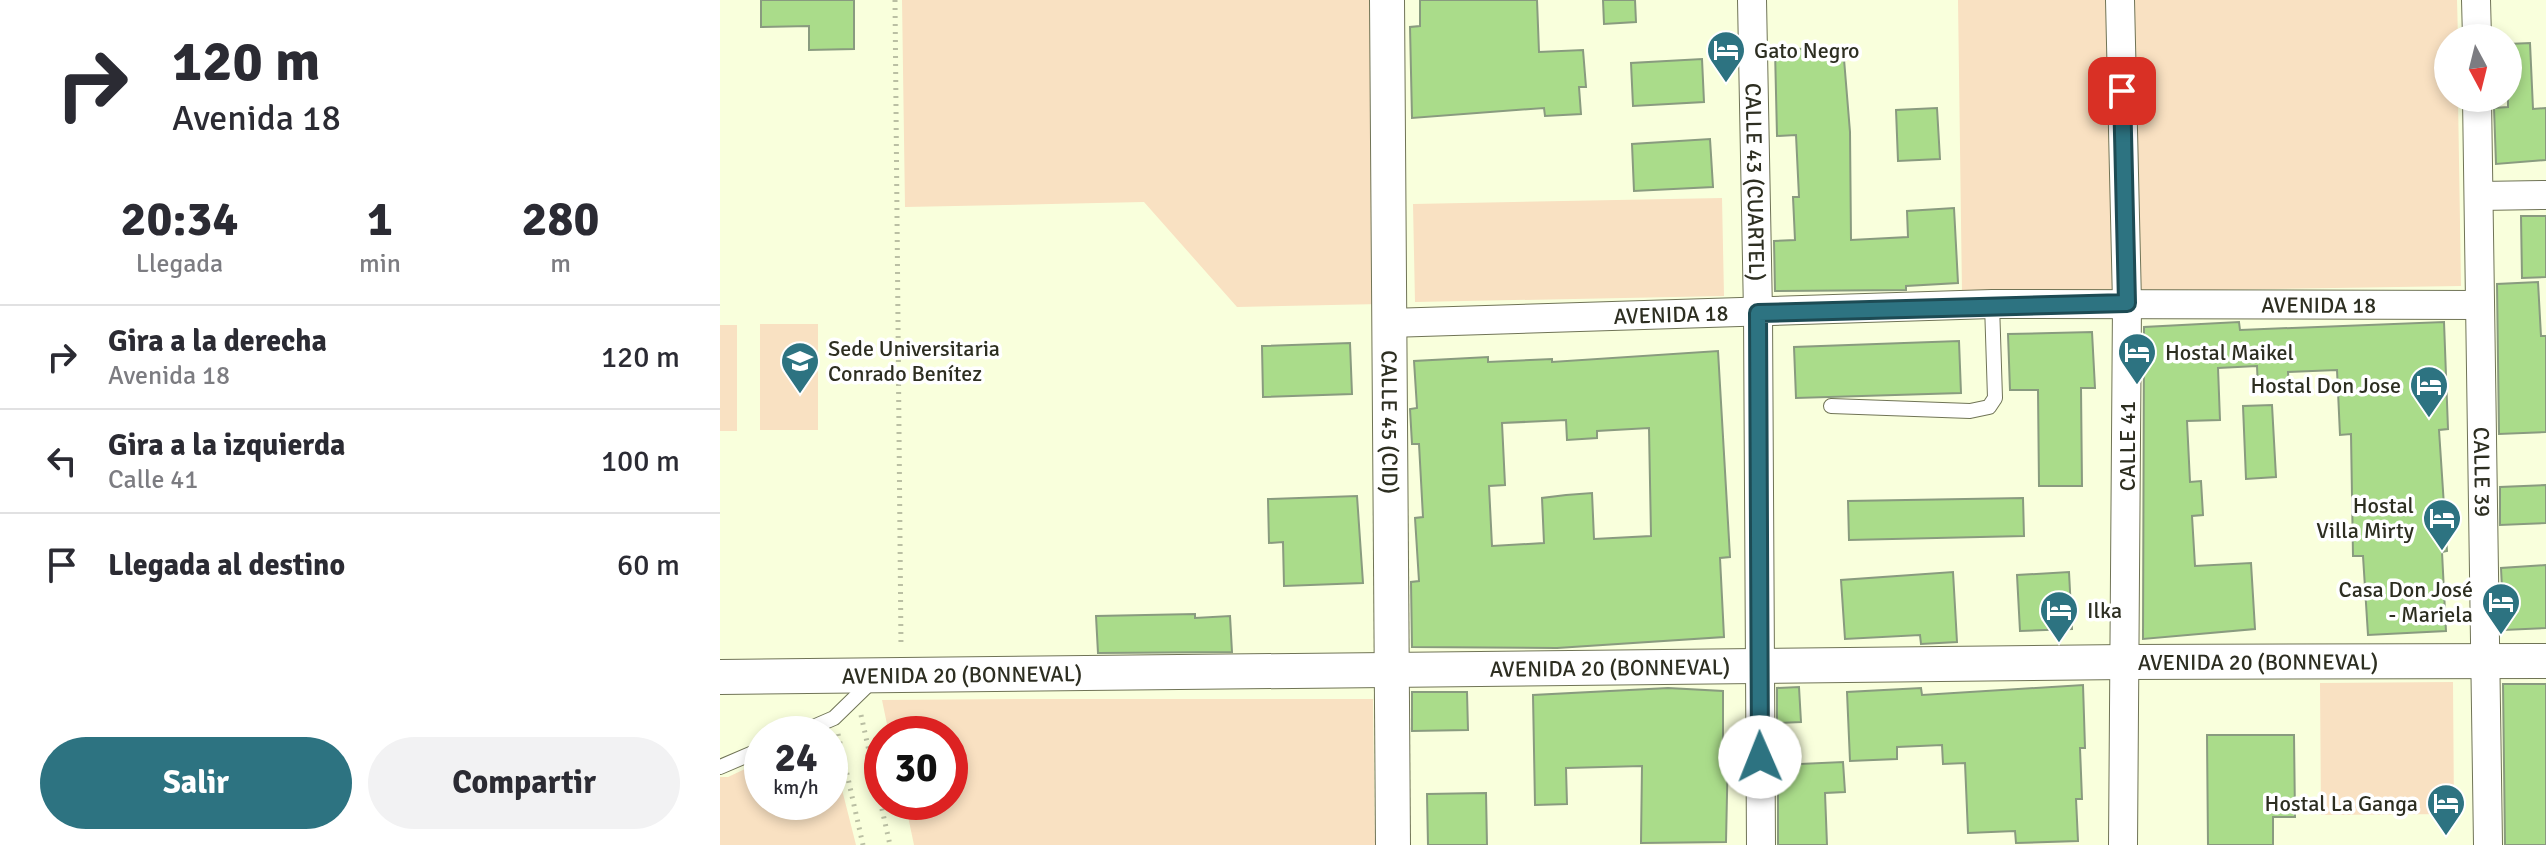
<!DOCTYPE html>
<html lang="es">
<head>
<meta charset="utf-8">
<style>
  :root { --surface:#fff; --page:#f2f2f3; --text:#2b2b33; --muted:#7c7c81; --line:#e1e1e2; --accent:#2d7381 }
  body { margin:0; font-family:Signika,sans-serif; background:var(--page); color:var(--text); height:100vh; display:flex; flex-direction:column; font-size:30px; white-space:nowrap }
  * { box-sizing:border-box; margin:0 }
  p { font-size:26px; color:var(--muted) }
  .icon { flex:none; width:44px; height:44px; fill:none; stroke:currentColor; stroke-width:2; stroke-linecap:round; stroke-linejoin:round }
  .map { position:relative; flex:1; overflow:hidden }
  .side { display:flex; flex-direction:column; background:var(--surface); width:720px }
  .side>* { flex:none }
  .guide { background:#fff; color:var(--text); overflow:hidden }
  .needle { width:52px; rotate:173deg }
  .tools { position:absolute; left:1714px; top:24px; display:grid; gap:16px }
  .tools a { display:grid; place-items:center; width:88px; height:88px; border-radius:50%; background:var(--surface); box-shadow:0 4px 12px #0003; font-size:40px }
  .speed { position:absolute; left:24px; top:716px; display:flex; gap:16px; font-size:40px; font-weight:700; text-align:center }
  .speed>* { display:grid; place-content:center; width:104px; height:104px; border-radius:50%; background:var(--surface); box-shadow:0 4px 12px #0003; line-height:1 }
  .speed small { font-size:20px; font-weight:400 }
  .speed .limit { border:12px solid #d22; background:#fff; color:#111 }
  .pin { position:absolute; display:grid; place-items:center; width:68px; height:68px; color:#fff; margin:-34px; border-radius:16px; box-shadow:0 4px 12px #0006 }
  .me { position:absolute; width:88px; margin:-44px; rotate:359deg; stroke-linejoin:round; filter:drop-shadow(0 0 6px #0008) }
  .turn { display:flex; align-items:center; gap:28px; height:168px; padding:0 40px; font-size:36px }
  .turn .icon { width:104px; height:104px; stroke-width:2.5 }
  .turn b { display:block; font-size:56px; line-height:68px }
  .eta { display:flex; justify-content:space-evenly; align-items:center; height:136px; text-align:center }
  .eta b { font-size:48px; font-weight:700; line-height:56px }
  .cta { display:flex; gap:16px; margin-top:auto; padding:16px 40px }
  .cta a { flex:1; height:92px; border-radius:48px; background:var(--accent); color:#fff; font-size:32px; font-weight:700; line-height:92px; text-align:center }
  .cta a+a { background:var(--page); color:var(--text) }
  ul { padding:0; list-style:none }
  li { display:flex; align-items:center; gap:24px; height:104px; padding:0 40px; border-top:2px solid var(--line) }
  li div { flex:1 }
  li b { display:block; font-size:30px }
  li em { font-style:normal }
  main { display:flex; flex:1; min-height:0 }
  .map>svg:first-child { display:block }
  .green { fill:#f9e1c2 }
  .building { fill:#aadc8a; stroke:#899b7f; stroke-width:2; fill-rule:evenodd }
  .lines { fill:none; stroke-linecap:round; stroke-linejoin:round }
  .service-casing { stroke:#707456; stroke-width:16 }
  .minor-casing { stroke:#707456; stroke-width:30 }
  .tertiary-casing { stroke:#707456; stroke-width:36 }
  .path { stroke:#babfa3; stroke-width:5; stroke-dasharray:2 6; stroke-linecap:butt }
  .service { stroke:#fff; stroke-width:14 }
  .minor { stroke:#fff; stroke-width:28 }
  .tertiary { stroke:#fff; stroke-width:34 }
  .route-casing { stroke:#1d4b54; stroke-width:20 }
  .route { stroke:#2d7381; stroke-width:14 }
  .labels { text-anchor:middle; stroke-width:7; stroke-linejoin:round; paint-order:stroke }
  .poi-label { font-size:22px; fill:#2d2e21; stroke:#fff; text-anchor:start }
  .street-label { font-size:22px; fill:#2d2e21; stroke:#fff }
</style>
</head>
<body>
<main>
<section class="side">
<div class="guide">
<div class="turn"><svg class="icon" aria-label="right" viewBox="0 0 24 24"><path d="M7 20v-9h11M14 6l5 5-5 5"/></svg><div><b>120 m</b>Avenida 18</div></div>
</div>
<div class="eta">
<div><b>20:34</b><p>Llegada</p></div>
<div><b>1</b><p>min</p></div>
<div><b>280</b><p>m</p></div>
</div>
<ul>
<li><svg class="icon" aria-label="right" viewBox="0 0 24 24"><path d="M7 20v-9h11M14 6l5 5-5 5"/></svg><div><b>Gira a la derecha</b><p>Avenida 18</p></div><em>120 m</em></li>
<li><svg class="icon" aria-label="left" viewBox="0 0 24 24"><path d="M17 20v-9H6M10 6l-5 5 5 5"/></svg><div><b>Gira a la izquierda</b><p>Calle 41</p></div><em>100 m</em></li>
<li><svg class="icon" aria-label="arrive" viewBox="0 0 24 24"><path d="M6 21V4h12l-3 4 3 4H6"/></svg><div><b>Llegada al destino</b></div><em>60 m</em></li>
</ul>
<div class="cta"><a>Salir</a><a>Compartir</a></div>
</section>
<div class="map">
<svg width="1826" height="845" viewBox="0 0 1826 845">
  <rect width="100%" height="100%" fill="#f9ffdc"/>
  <path class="green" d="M182,0H655L661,304L517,307L424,202L185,207Z
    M1238,0H1737L1738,38H1728V98H1738L1741,286L1242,294Z
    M1002,198L1004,296L695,302L693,204Z
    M40,324H98V430H40Z
    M0,325H17V431H0Z
    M1733,682L1734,814L1601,815L1600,683Z
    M306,699H653L655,845H194L185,802H230V734H169L162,700Z
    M110,742L136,845H0V777H8L42,761V802H110Z"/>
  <path class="building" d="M41,0H134V49L89,50V26L41,27Z
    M700,0H817L819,52L863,50L866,87H859L861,114L825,116L824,108L692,118L690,27L700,26Z
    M883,0H915L916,22L884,24Z
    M1810,43L1813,109L1826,108V160L1776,164L1774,108L1788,107V44Z
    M1123,47L1130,132L1131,240L1188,237L1187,211L1234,208L1238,283L1186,286V290L1055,291L1054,241L1075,240L1073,197H1079L1076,135L1057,136L1055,50Z
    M982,59L984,102L913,106L911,63Z
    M1217,108L1220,159L1178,161L1176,110Z
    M990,139L993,187L914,191L912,144Z
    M1801,216H1826V277L1802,278Z
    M1818,282L1821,336H1826V432L1779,434L1777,284Z
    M1519,322L1520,330L1724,322L1728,429L1719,430L1727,551L1722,552L1726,631L1648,635L1643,556H1633L1631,434L1620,435L1617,370L1568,372L1569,389L1538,390L1537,366L1498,368L1500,420L1467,421L1470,482L1481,481L1483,515L1472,516L1475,566L1531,563L1535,629L1423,639L1424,327Z
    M1372,332L1375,388H1361L1362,486H1319L1318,390H1290L1288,334Z
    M1239,341L1241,393L1076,398L1074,347Z
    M630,343L632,394L543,397L542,346Z
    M998,351L1010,557L1000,558L1004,637L837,648L692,647L691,582L699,581L695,518L703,517L699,444H692L690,409L697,408L694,361L768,357V362L832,359V362ZM846,420L847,440L877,438V431L929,428L931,536L874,539L872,493L846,495L822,498L824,543L772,546L769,486L785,485L782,423Z
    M1552,405L1556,477L1526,479L1523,406Z
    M1826,485V523L1780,525V487Z
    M637,496L643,583L564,586L563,542L549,543L548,499Z
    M1303,498L1304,536L1129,540L1128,501Z
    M1826,565V628L1784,630L1781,568Z
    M1233,572L1237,642L1201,644L1200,635L1125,639L1121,580Z
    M1349,572L1352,629L1300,631L1297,575Z
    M475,614V618L510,616L512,652L378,653L376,616Z
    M1783,684H1826V845H1785Z
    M1363,685L1365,748H1360L1362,799H1356L1358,841L1296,843L1295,831L1248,833L1245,763L1223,764L1222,745L1177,747V759L1130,761L1127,692L1201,688L1202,695Z
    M1079,687L1081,722L1057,723V688Z
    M948,688L1003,691V748H1008L1006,842L921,843L922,766L846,768L847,804L815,805L813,695Z
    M692,692H747L748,730L692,731Z
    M1487,735H1574L1575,817H1553V845H1488Z
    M1123,762L1125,792L1105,793L1107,845H1058V765Z
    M766,793L767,845H708L707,794Z"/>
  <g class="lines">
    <defs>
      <path id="service" d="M1111,406L1250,411L1269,407L1275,398L1272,304
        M77,734L114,718L153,680
        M0,767L42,749"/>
      <g id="minor">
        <path id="s1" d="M1032,0L1038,313L1041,845"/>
        <path d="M1400,0L1407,303L1403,845"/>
        <path d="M1756,0L1757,38"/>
        <path id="s2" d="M1757,98L1768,845"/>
        <path d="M1759,196L1826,195"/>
        <path id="s3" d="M669,323L1272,304L1760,305"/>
      </g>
      <g id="tertiary">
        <path id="s4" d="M667,0L673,845"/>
        <path id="s5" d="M0,677L1406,662L1826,661"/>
      </g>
    </defs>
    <use href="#service" class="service-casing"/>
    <use href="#minor" class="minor-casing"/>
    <use href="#tertiary" class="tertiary-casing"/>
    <path class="path" d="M175,0L181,646
      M141,715L170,845
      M118,734L143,845"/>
    <use href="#service" class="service"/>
    <use href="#minor" class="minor"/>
    <use href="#tertiary" class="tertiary"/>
  </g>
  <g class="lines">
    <defs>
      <path id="route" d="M1040,757L1038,313L1407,303L1402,91"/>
    </defs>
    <use href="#route" class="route-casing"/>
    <use href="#route" class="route"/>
  </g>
  <defs>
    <symbol id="hotel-pin" viewBox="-11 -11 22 30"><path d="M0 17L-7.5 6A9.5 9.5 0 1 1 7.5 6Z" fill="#2d7381" stroke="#fff"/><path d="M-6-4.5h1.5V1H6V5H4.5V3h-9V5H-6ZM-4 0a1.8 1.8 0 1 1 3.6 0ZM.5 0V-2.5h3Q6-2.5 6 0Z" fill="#fff"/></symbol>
    <symbol id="university-pin" viewBox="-11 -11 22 30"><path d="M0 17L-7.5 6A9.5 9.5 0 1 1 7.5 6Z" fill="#2d7381" stroke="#fff"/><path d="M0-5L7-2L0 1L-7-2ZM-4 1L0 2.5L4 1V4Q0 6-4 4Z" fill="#fff"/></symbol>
  </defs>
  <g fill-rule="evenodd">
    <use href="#hotel-pin" x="984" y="28" width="44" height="60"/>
    <use href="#hotel-pin" x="1395" y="330" width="44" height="60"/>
    <use href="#university-pin" x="58" y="339" width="44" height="60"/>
    <use href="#hotel-pin" x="1687" y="363" width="44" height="60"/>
    <use href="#hotel-pin" x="1700" y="496" width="44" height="60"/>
    <use href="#hotel-pin" x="1759" y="580" width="44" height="60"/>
    <use href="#hotel-pin" x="1317" y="588" width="44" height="60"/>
    <use href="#hotel-pin" x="1704" y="781" width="44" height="60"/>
  </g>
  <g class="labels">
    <g class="poi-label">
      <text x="1034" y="58">Gato Negro</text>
      <text x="108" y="356">Sede Universitaria<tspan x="108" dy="25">Conrado Benítez</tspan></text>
      <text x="1445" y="360">Hostal Maikel</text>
      <text x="1681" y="393" text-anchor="end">Hostal Don Jose</text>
      <text x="1694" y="513" text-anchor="end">Hostal<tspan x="1694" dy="25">Villa Mirty</tspan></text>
      <text x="1753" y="597" text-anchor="end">Casa Don José<tspan x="1753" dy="25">- Mariela</tspan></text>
      <text x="1367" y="618">Ilka</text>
      <text x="1698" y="811" text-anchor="end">Hostal La Ganga</text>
    </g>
    <g class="street-label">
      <text dy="8" stroke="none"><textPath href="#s1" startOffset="182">CALLE 43 (CUARTEL)</textPath></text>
      <text dy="8" stroke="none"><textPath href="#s3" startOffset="930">AVENIDA 18</textPath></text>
      <text dy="8" stroke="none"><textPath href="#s3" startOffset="282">AVENIDA 18</textPath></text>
      <text dy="8" stroke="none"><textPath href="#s4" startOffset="422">CALLE 45 (CID)</textPath></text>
      <text transform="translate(1407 446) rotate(-90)" y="8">CALLE 41</text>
      <text dy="8" stroke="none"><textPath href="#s2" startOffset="374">CALLE 39</textPath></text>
      <text dy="8" stroke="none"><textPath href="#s5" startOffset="1538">AVENIDA 20 (BONNEVAL)</textPath></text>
      <text dy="8" stroke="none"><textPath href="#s5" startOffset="890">AVENIDA 20 (BONNEVAL)</textPath></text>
      <text dy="8" stroke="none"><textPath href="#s5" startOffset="242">AVENIDA 20 (BONNEVAL)</textPath></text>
    </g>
  </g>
</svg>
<div class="tools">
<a><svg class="needle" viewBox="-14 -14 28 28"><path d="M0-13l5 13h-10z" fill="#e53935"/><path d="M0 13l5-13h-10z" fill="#7c7c81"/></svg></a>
</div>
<div class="speed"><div>24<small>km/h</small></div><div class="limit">30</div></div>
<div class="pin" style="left:1402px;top:91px;background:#d93025"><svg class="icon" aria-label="arrive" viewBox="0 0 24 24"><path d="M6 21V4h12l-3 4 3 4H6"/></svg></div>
<svg class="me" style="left:1040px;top:757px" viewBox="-20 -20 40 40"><circle r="19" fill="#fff"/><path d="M0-13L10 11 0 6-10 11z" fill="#2d7381"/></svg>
</div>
</main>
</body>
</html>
